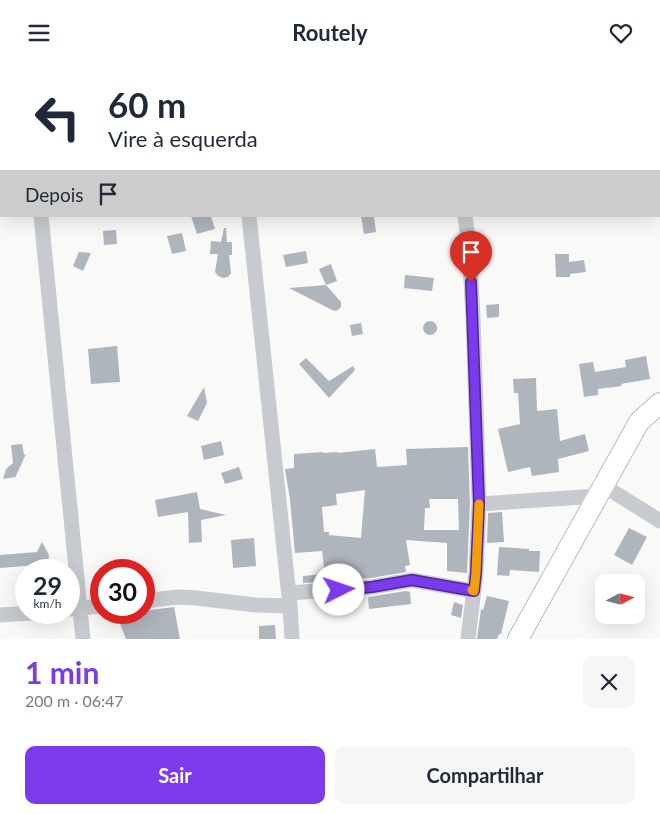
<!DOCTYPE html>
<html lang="pt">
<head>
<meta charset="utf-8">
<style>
  :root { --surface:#fff; --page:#f6f6f7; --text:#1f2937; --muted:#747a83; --accent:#7c3aed }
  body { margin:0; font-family:Lato,sans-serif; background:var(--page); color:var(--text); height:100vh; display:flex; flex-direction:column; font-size:19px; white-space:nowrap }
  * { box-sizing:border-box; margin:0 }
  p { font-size:16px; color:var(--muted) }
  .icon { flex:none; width:28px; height:28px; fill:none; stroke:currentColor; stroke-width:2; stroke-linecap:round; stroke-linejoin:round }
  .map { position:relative; height:574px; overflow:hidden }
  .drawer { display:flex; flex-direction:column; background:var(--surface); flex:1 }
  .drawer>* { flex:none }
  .hud { position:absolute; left:0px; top:0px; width:660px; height:152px; box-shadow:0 5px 20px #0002; background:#fff; color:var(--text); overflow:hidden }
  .needle { width:32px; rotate:83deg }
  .buttons { position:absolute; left:595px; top:509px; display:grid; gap:10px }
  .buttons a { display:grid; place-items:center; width:50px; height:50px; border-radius:10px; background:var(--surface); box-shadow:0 5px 20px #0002; font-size:25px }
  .speed { position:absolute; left:15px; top:494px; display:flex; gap:10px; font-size:25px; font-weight:700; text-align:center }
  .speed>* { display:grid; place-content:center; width:65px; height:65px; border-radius:50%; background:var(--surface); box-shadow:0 5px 20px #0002; line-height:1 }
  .speed small { font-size:12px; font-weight:400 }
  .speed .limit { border:8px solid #d22; background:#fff; color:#111 }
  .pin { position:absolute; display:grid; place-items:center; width:42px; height:42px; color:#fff; margin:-51px -21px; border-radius:50% 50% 50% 0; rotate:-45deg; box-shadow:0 0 5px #0007 }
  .pin .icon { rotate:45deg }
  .me { position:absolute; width:55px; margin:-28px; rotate:86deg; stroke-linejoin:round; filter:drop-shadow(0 0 4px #0008) }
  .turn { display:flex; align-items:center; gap:18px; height:105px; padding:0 25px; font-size:22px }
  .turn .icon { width:65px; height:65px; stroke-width:2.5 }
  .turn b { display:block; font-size:35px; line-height:42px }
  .then { display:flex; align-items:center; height:48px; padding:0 25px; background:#0003; gap:10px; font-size:19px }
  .round { display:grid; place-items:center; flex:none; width:52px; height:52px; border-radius:10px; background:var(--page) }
  .overview { display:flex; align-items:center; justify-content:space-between; height:85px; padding:0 25px }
  h1 { font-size:30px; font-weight:700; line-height:38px; color:var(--accent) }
  .primary-button { display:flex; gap:10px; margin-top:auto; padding:10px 25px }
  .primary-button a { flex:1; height:58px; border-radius:10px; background:var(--accent); color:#fff; font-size:20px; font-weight:700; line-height:58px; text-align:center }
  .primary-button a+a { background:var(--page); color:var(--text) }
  header { display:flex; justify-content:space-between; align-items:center; height:65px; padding:0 25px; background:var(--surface); font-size:22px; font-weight:700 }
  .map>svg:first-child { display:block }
  .building { fill:#afb5bd; fill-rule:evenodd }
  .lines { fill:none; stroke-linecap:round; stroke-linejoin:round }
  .secondary-casing { stroke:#b9bcc3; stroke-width:22 }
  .street { stroke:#c7cace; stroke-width:15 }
  .secondary { stroke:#fff; stroke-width:20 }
  .route-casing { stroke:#51269a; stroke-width:12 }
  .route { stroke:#7c3aed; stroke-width:9 }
  .slow { stroke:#f59e0b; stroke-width:9 }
</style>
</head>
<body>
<header><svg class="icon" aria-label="menu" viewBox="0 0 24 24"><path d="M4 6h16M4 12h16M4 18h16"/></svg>Routely<svg class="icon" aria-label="heart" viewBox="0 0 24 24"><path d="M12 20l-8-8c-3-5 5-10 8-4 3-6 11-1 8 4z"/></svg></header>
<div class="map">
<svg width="660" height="574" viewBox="0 0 660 574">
  <rect width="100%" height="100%" fill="#f9f9f7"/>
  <path class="building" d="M191,151H211L215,164L197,169Z
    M361,151H374L376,167L364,169Z
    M224,163H226L227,177H232V190H229L231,208L228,212L223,213L218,211L215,207L218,189H210L211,176L221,177Z
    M116,165L117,179L104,180L103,166Z
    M182,168L186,186L172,189L167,171Z
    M306,186L308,198L286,202L283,190Z
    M79,187L91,188L83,206L73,201Z
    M555,189H569V197L584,195L586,207L570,209V212H556Z
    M331,199L337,216L326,220L341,237V242L338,245L334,246L289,223L326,220L319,204Z
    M405,210L434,213L432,226L404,223Z
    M499,239V252L487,253L486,240Z
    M423 263a7 7 0 1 1 14 0a7 7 0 1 1-14 0Z
    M361,258L363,269L352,271L350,260Z
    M117,281L120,317L91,319L88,284Z
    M646,291L650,314L621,319L622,321L598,324V330L584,332L579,299L593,297L595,307L626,302L625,295Z
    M306,293L329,316L353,301L355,305L329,333L299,299Z
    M536,313L537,346L557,344L560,376L585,369L589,386L558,394L559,407L532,411L530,402L508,407L498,364L520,359L518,328H514L513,314Z
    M204,322L207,338L198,356L187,351Z
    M221,376L224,390L204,395L201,381Z
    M22,379L24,390L26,389L15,413V412L3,414L6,404L13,398L11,380Z
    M468,382L470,439L467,508L447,506V478L406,475L410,500L405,501L406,507L371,513L303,518V511L325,509L322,486L295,488L290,435L285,404L294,403V389L323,387V388L338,387V388L375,384L377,402L407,400L406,384ZM365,425L361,473L329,470V467H324L322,442L337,440L336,429ZM429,434H458L459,465H424L425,443H430Z
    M239,402L243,414L225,419L221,408Z
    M197,427L200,444L226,450L201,455L202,477L189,478L188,447L158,452L155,435Z
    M502,447L504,477L487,478L488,448Z
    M629,463L647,472L632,500L614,490Z
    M254,473L256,501L233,503L231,475Z
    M42,477L49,490L48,499L0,503V490L37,487Z
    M499,482L529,484V486H540L539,507L510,505L509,511L497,510Z
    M406,526L410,527L411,539L369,544L368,532Z
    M487,531L509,536L501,569H499L497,574H477L481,544L483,545Z
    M454,537L463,540L461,553L451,550Z
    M174,542L180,574H126L119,556L150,545Z
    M275,560L276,574H259V561Z"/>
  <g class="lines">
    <defs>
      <path id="secondary" d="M518,574L639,357L660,338"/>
    </defs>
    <use href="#secondary" class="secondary-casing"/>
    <path class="street" d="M25,0V1
      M233,0V1
      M444,0V1
      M655,0V1
      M659,27L660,35
      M0,34H1
      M41,151L83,574
      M249,151L290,541L292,574
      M465,151L469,182L473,252L479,439L476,508L468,574
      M604,421L660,456
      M479,439L598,431
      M289,528L372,522L412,515L474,526
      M144,536L178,532L196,533L256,540L290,541
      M69,544L101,541
      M0,550L31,548"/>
    <use href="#secondary" class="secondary"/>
  </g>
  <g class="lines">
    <defs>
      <path id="route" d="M339,525L372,522L412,515L474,526L476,508L479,439L471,217"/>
    </defs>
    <use href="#route" class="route-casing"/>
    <use href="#route" class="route"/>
    <path class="slow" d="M472,525L474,526L476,508L479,439"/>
  </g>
</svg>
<div class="buttons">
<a><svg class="needle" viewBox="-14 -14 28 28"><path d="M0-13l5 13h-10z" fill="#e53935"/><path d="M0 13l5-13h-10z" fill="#747a83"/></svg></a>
</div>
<div class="speed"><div>29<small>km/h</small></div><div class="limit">30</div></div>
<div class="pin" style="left:471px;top:217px;background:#d93025"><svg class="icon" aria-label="arrive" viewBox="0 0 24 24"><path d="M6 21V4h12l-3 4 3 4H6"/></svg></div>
<svg class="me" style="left:339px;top:525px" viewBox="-20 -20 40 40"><circle r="19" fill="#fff"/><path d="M0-13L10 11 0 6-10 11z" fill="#7c3aed"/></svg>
<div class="hud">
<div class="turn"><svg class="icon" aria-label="left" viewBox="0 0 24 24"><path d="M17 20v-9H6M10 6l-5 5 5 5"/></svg><div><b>60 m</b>Vire à esquerda</div></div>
<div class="then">Depois<svg class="icon" aria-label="arrive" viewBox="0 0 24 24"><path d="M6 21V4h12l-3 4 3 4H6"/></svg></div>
</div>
</div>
<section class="drawer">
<div class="overview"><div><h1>1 min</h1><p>200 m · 06:47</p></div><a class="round"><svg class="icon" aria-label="close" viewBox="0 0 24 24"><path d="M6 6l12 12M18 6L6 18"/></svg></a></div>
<div class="primary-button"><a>Sair</a><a>Compartilhar</a></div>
</section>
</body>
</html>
